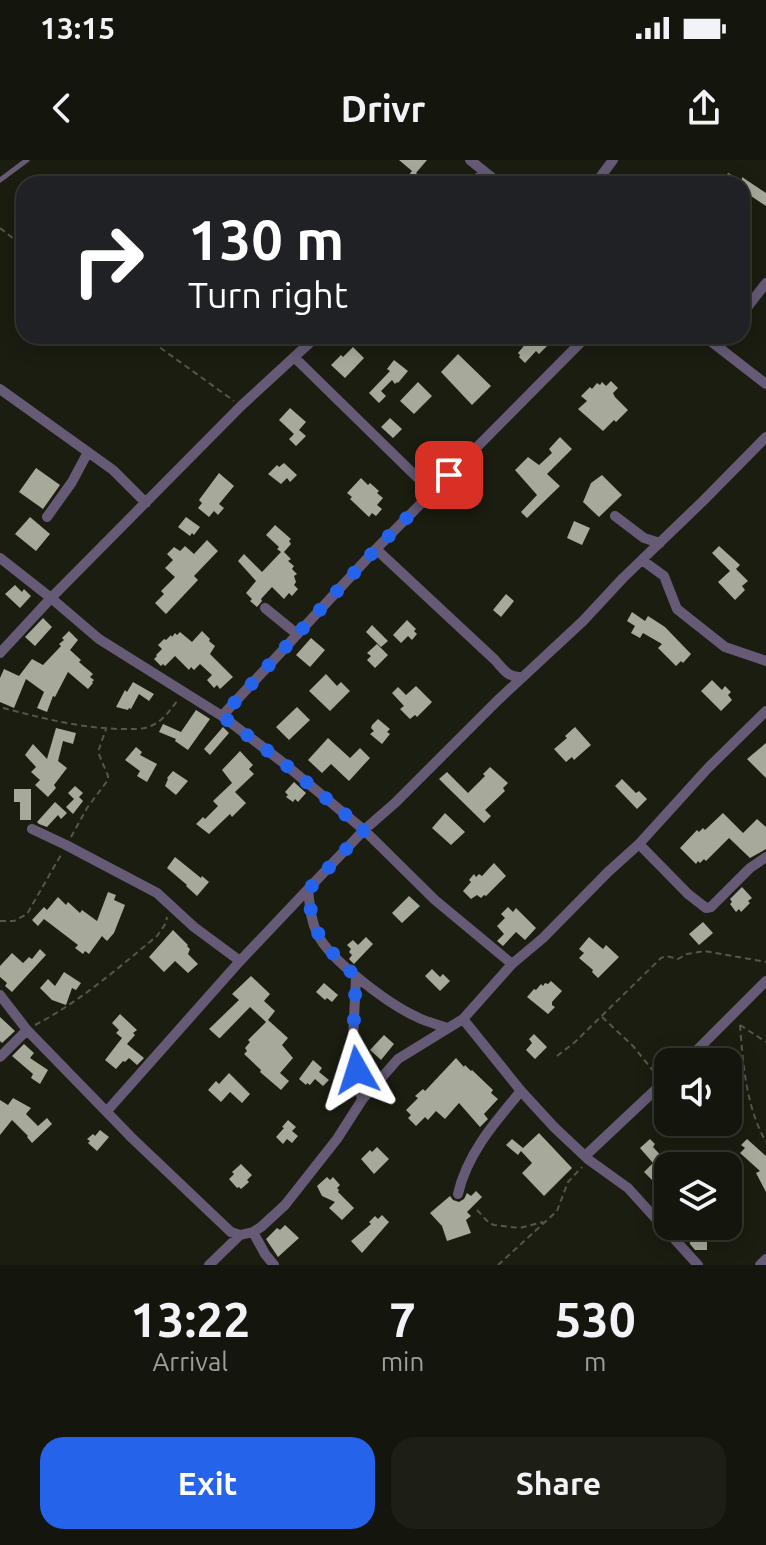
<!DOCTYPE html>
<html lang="en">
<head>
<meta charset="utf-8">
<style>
  :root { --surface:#14160d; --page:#1d1f16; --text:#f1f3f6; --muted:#9d9f9d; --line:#33352e; --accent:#2563eb }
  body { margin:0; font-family:Ubuntu,sans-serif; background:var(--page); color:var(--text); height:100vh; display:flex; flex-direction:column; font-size:30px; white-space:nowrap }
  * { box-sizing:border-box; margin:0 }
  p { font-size:26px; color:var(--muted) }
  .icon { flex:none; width:44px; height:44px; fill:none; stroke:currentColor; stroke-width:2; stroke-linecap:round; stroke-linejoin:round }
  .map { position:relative; height:1105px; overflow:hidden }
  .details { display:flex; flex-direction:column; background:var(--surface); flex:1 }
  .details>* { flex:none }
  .banner { position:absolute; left:16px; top:16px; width:734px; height:168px; border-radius:24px; box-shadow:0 4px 20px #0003,0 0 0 2px var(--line); background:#202124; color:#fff; overflow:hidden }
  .controls { position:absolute; left:654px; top:888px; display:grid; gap:16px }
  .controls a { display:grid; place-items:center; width:88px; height:88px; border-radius:16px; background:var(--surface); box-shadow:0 4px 20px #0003,0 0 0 2px var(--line); font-size:40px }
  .pin { position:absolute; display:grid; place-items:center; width:68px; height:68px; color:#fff; margin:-34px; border-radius:16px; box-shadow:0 4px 12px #0006 }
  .me { position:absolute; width:88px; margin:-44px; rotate:354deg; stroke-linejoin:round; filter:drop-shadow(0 0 6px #0008) }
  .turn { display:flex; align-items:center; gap:28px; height:168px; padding:0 40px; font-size:36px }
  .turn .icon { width:104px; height:104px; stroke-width:2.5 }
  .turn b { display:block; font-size:56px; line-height:68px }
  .eta { display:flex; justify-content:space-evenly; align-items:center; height:136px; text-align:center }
  .eta b { font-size:48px; font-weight:700; line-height:56px }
  .action { display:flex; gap:16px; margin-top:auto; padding:16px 40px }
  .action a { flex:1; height:92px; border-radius:24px; background:var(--accent); color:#fff; font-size:32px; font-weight:700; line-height:92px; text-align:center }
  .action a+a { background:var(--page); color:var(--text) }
  .status { display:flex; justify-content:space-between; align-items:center; height:56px; padding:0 40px; background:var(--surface); direction:ltr }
  .status svg { height:22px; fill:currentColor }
  header { display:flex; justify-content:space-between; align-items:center; height:104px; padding:0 40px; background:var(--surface); font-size:36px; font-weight:700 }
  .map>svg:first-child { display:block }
  .building { fill:#a7aa9a }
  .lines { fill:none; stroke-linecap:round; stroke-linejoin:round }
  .path { stroke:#55574c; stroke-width:2; stroke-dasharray:6 4; stroke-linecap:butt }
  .lane { stroke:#665a76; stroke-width:5 }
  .street { stroke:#665a76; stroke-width:10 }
  .route { stroke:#2563eb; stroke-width:14; stroke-dasharray:0 25.2 }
</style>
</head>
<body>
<div class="status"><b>13:15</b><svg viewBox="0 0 49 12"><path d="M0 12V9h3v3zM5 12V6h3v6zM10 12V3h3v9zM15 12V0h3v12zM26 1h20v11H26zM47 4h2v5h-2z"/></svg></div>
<header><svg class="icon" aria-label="back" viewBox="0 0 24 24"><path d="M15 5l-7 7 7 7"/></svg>Drivr<svg class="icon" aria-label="share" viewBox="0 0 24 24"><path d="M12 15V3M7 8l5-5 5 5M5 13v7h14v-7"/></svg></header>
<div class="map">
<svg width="766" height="1105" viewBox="0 0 766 1105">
  <rect width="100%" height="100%" fill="#1b1d11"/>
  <path class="building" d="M399,0H427L416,13L420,16L414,24H408L404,21L412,11Z
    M728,13L742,20V17L766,33V46L742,30V24H722Z
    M623,15L652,20V24H621Z
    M521,176H538L548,185L539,194L536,191L525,203L519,197L520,195L518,193L527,182Z
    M353,187L364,198L345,218L331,205L341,195L343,197Z
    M458,194L491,226L472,245L441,212Z
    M394,200L408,211L398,223L397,222L395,224L392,220L381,231L386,236L379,243L369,233L390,211L387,209Z
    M611,221L618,228L613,233L615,237L628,250L616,262L614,260L603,271L578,249L587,241L581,236L590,227L592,229L597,223L600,225L602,222L606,226Z
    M418,222L432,236L414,254L400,241Z
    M290,248L306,262L299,270L306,276L296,286L289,279L294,274L279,260Z
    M390,258L402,269L393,278L381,267Z
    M560,277L572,289L547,314L560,326L527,358L521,352L537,335L515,310L528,297L539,305L552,293L549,289Z
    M284,303L297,315L290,322L287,318L281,324L268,314L277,305L279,307Z
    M36,308L60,325L43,349L19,332Z
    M219,313L234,326L219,344L224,348L218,355L214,351L209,357L198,348L202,343L199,340Z
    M602,315L622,335L599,357L583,342L591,323Z
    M361,318L368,325L370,323L379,331L377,333L383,338L377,345L382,349L376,356L372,353L369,357L350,339L352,337L347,333Z
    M30,357L50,374L36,391L15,374Z
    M186,357L200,367L194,375L192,373L190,376L178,367Z
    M574,361L590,368L582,385L567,378Z
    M275,365L291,379L289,381L291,384L284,392L291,399L288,401L294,406L292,409L297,414L294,416L296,422L294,425L298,429L292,436L289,433L284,439L272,427L261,439L262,441L257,447L250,441L252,439L246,433L256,421L238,401L244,394L262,412L281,392L277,389L279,387L266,375Z
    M207,380L218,391L194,416L198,420L166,454L155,443L164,434L161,431L175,417L165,408L173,400L167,394L174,387L180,391L185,386L194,394Z
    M719,386L740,405L736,409L748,421L742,426L745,430L735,440L718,422L730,411L712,393Z
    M15,425L22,432L24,429L31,436L20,448L5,434Z
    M506,434L514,441L501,457L493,450Z
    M632,452L645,461L648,456L665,467L691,494L683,503L681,501L676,506L658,488L662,484L643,473L640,478L631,473L635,466L627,461Z
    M43,458L52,467L35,486L25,477Z
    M407,460L416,469L414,471L417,474L412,480L408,476L401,483L393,475Z
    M372,465L388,481L381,487L366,472Z
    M69,471L78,480L70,490L81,500L79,502L93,514L90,517L94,520L92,522L93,523L88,529L68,512L55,537L53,536L47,552L37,548L44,532L26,519L14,548L0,542V518L4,509L19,516L32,499L43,505L61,486L59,484L64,480L62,478Z
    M202,471L210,479L209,481L215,486L210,494L233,517L220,529L217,525L214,528L207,520L212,515L200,504L194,510L191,507L189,510L175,496L165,506L163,504L161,506L154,499L157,496L156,495L162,489L158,485L164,479L166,480L171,475L172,477L175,473L177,475L180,472L192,482Z
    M311,478L325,490L310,507L296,495Z
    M377,484L388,495L375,508L367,500L371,496L367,493Z
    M326,514L337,526L341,522L350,531L330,551L309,531Z
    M712,520L722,530L725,526L731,532L728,535L732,540L721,551L701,531Z
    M133,522L154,534L149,541L139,534L131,549L129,548L128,550L116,547L125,530L127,532Z
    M416,526L432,542L417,557L415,555L410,559L400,549L404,546L392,533L398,527L406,535Z
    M297,547L310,560L289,580L276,567Z
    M196,550L210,559L188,590L175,581L176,579L159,572L163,564L181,572Z
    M378,559L390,569L387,572L390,574L382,584L370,574L374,571L371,568L372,565Z
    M223,567L229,573L210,595L204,589Z
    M575,567L591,585L574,600L572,597L566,602L554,589L567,578L565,576Z
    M56,568L76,573L73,584L63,581L58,601L67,608L54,625L56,628L48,637L35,625L40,620L31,612L36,607L25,595L33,584L47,599Z
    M328,578L350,598L360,588L370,598L349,621L331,604L322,613L308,600Z
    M766,583V618L747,599Z
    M136,587L142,592L140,595L157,604L147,622L137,616L140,611L125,600Z
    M240,591L253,605L249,609L254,614L235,632L246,643L232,657L230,654L209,674L196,664L203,657L205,659L218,646L213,641L232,623L222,610Z
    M490,607L508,623L503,628L505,631L485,650L491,656L484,663L439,619L447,612L468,633L485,616L483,614Z
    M173,611L188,621L176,635L165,626L168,619L167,618Z
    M622,619L636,633L639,631L647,639L637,649L615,626Z
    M294,622L306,633L298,642L295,639L293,642L286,637L288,635L285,632Z
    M75,626L83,633L79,637L83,641L73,654L66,647L74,639L68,633Z
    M14,629H31V660H20V642H14Z
    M55,642L67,653L61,659L58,655L47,667L39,664L37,662Z
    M445,653L465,672L451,685L432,668Z
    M723,653L743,673L757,659L766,667V689L750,698L729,678L706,701L704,699L700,703L698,701L696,704L680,688L697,670L699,672L703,668L705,670Z
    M175,697L201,718L202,716L209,722L197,736L186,726L187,725L167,708Z
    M494,703L506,716L486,736L484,735L481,738L477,735L471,739L463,731L471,722L469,720L474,714L476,717L479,714L482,716Z
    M742,727L752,738L748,741L750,743L741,752L739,749L736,752L730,744L732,742L730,739Z
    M108,732L116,735L114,740L125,745L114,773L107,781L102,776L89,794L85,791L83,794L75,788L78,785L44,759L38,766L32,760L44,747L47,750L58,737L66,745L68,742L80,753L82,750L97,761Z
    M409,736L420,746L402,763L392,753Z
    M508,747L513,752L516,748L536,768L525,780L516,772L503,786L497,781L504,774L497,766L505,758L501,754Z
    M703,762L713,773L699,785L689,774Z
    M173,770L188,785L187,786L190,789L188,794L198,804L188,813L175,801L164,812L149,797Z
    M366,777L373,784L354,804L349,799L352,795L349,792L351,789L347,785L353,780L358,785Z
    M589,777L603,789L606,785L619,797L598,818L592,812L593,810L579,798L584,793L579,789Z
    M40,789L46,795L12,832L5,826L7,823L0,817V806L12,793L23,803L29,797L32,799Z
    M432,809L440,817L443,814L450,821L440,831L425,816Z
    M64,812L81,823L76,830L72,828L66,845L52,840L40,828L48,819L55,826Z
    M251,816L270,834L264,841L275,851L268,860L288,878L282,885L293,898L280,913L289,921L281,930L260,912L261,910L244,894L247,891L245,888L250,882L248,880L266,862L250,847L220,878H219L209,869L239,840L232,834Z
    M551,821L562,831L552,842V845L555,847L548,854L527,837L534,829L536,830L541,824L543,826L545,823L548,824Z
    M324,823L338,835L332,842L327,838L325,840L316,832Z
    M120,854L137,870L133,873L135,875L127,884L144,898L137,905L129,898L125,902L123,901L116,909L105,900L122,878L116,873L119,870L112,863Z
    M0,857L15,871L2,883L0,881Z
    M534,874L547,887L535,899L526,890L532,883L529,879Z
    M384,875L394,884L381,900L370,890Z
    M24,884L34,893L30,898L48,910L40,924L31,918L33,914L12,896Z
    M456,898L464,907L465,905L471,911L472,910L493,930L491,933L498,939L484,954L488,959L480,967L459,943L445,959L436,951L428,960L425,957L416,966L408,958L411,955L406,950L418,938L415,936L423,929L425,931Z
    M313,900L322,908L319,912L329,920L323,926L315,919L310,925L307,923L306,925L299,919Z
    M229,913L250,934L242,943L230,932L221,942L208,930L216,921L219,924Z
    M13,938L31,948L26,954L38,966L47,958L52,964L32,983L27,977L28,976L12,960L0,975V940L8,945Z
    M288,960L296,967L292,971L298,976L292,983L287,979L283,984L276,977L284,968L282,967Z
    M100,970L109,977L97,991L88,983L90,981L87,979L93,974L95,976Z
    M539,973L572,1008L544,1036L522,1013L532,1003L521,991L518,995L506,985L512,979L523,988Z
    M650,979L655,984L653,987L666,1001L662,1005L668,1011V1022L661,1029L644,1012L653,1003L640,988Z
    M747,979L766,996V1032L756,1013L760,1011L740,993L745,988L741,985Z
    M377,987L389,999L374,1014L361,999L370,990L372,992Z
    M241,1004L252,1015L247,1020L249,1022L241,1029L239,1027L237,1028L229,1019L234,1014L232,1012Z
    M327,1017L330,1020L333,1017L340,1025L337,1028L339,1030L338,1032L354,1048L342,1060L329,1048L335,1042L322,1036L317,1026Z
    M476,1031L482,1037L467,1052L471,1056L466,1060L471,1073L447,1081L442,1066L430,1053L450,1036L453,1040L459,1042L464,1039L467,1033L471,1036Z
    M382,1055L389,1062L362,1093L351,1081L371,1064L369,1062L375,1056L378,1059Z
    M285,1065L299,1078L278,1097L266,1079L277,1068L280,1070Z
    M707,1074V1090H695L690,1084L689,1075Z"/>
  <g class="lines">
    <path class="path" d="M0,68L24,87
      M144,176L234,241
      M3,548C42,558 80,568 120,569C131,569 142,570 151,566C163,561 170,550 178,540
      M71,677L87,648L108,620V616L98,592L106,569
      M0,761H14L27,754L62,693
      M602,857L633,886L655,913
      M35,865C81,841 118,808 157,776L166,763L167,757
      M740,865C743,904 746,947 766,982
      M740,865L766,882
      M557,896L575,882L661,798L666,796L678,799L687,794L704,791L766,802
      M477,1050L489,1063L494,1065L520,1068L543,1062
      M498,1105L557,1051L568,1022L582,1007"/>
    <path class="lane" d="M0,20L27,0"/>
    <path class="street" d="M470,0L500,24
      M472,24L484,12
      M595,24L613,0
      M742,154L766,123
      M704,176L766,224
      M295,198L432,332
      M0,229L113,310L146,343
      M615,356L644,378L660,383
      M47,357L72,322L88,292
      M376,389L495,500C505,511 507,517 523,517
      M0,398L51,438L99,479L222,556L281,601L364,670L435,740L512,804
      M642,400L664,416L677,449L725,487L766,501
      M265,448L297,474
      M0,493L51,438L241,246L317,176
      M222,556L376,389L587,176
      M32,669L66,685L157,733L194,767L240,801
      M639,684L688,734L706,748L711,747L750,708L766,697
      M308,730C310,744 310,759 317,773C329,800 390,845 417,857C426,862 437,864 447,868
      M356,817L353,880L362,940
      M0,835L27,870L131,977L231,1072L240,1075
      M463,859L521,931L554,967L589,1000L628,1028L698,1105
      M0,897L27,870
      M685,902L766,821
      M107,951L240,801L364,670L395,643L498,540L583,461L623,418L704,340L766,277
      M585,996L668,918
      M458,1034C467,994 495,962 521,931
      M253,1072L265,1094L274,1105
      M209,1105L240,1075L253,1072L261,1067L285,1045L337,979L362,940L398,899L463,859L512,804L543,778L608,712L639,684L708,608L766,551
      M760,1105L766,1099"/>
  </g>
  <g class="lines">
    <path class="route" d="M357,910L353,880L356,817C323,783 313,779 308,730L364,670L281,601L222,556L376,389L449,315"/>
  </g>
</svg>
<div class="controls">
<a><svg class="icon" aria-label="sound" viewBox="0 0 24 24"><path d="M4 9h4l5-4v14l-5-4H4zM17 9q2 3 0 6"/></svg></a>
<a><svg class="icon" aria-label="layers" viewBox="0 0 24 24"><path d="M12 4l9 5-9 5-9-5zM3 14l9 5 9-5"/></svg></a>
</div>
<div class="pin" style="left:449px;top:315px;background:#d93025"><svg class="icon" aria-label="arrive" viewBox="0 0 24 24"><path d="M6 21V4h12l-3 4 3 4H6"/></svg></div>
<svg class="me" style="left:357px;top:910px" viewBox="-20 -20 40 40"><path d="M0-17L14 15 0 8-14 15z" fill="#2563eb" stroke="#fff" stroke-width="4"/></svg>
<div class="banner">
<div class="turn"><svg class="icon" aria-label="right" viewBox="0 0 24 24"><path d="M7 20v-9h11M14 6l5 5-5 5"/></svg><div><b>130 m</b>Turn right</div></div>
</div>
</div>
<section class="details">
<div class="eta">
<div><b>13:22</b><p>Arrival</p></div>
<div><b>7</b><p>min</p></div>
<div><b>530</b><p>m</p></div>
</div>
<div class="action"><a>Exit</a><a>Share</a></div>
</section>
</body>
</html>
